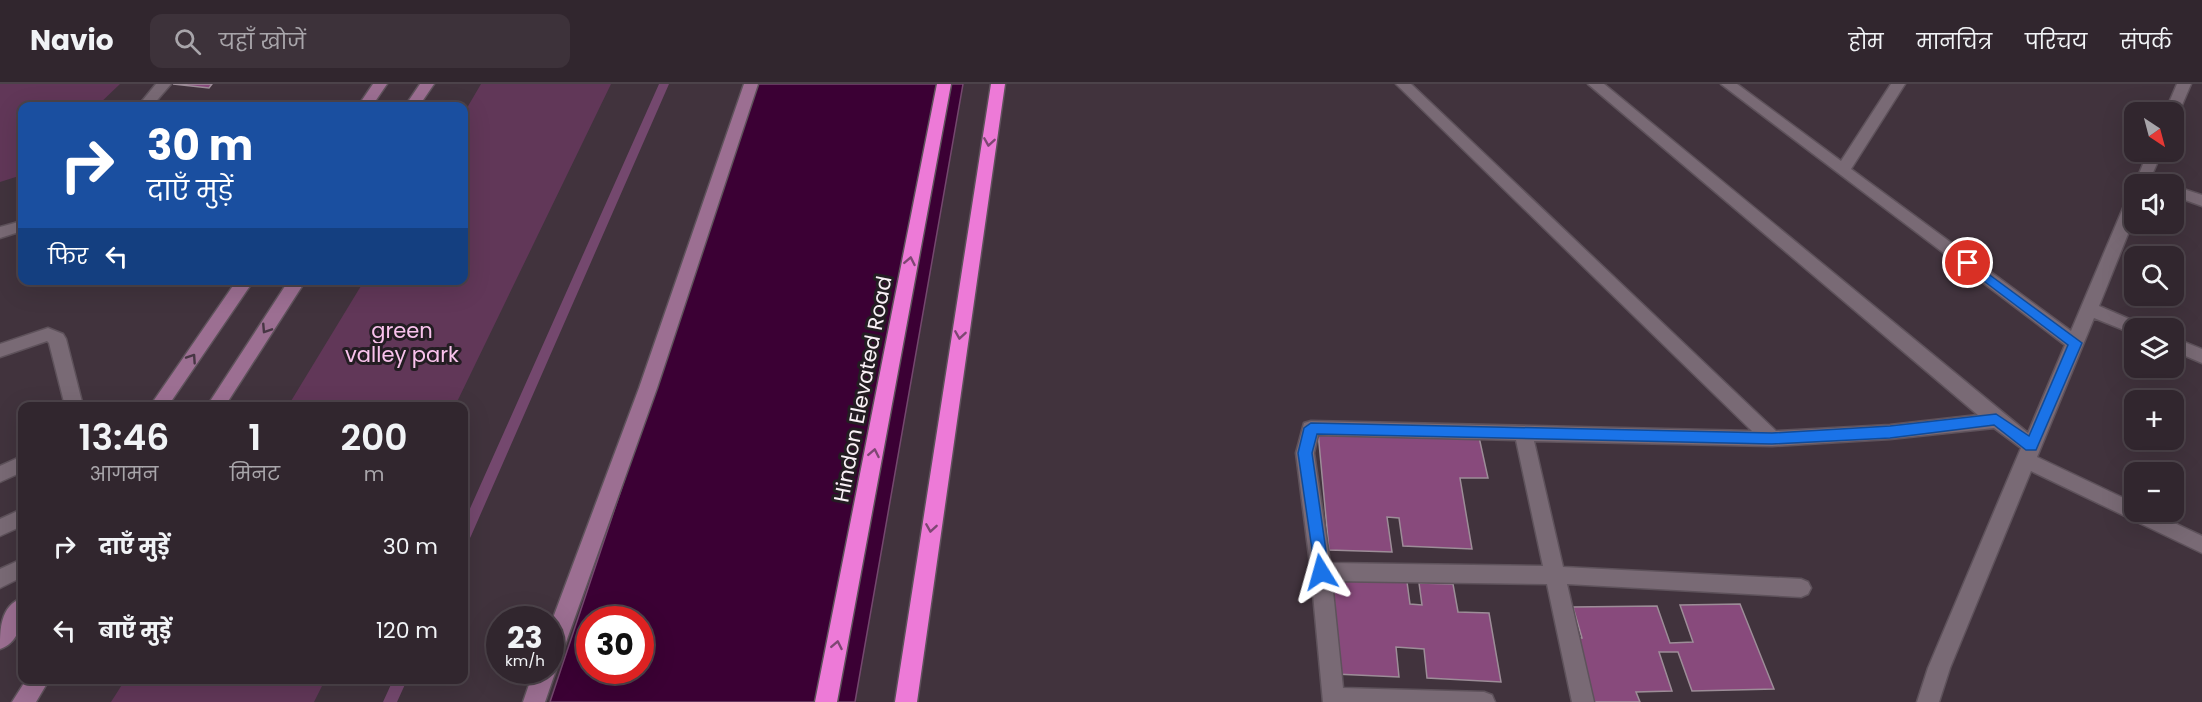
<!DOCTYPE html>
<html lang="hi">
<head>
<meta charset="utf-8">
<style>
  :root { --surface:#31262e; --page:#3d323a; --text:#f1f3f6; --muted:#a8a5aa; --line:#4c434a }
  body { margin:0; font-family:Poppins,"Noto Sans Devanagari",sans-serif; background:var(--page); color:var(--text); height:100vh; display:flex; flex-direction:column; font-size:22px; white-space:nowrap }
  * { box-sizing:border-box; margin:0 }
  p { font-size:20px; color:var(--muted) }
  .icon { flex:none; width:33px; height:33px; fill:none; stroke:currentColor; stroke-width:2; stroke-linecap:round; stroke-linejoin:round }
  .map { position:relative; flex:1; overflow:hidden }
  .details { position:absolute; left:18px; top:318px; width:450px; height:282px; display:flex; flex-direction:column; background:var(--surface); border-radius:12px; box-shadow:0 6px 24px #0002,0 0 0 2px var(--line) }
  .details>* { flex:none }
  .hud { position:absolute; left:18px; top:18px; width:450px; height:183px; border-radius:12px; box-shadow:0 6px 24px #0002,0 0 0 2px var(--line); background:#1a4fa0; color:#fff; overflow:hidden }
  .needle { width:39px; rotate:144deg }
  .tools { position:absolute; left:2124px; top:18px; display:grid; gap:12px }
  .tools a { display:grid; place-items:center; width:60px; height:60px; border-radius:12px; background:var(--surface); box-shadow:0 6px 24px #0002,0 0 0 2px var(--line); font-size:30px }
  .speed { position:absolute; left:486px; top:522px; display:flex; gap:12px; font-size:30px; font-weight:700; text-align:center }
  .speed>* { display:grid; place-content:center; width:78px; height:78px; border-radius:50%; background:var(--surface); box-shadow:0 6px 24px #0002,0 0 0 2px var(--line); line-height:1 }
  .speed small { font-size:15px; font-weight:400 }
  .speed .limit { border:9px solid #d22; background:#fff; color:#111 }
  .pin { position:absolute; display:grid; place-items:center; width:51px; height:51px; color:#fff; margin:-26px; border:3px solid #fff; border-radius:50%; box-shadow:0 2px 6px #0007 }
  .me { position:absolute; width:66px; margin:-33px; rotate:352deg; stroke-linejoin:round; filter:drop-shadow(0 0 4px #0008) }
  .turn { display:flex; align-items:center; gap:21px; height:126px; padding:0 30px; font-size:27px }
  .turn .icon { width:78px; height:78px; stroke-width:2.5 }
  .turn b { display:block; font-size:42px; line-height:51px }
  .then { display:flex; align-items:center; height:57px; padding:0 30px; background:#0003; gap:12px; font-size:22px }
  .eta { display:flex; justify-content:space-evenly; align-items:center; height:102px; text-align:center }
  .eta b { font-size:36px; font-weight:600; line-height:42px }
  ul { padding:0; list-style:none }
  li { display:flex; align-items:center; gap:18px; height:84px; padding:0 30px }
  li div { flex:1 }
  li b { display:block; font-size:22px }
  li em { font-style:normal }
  header { display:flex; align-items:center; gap:36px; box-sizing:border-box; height:84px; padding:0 30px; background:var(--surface); border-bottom:2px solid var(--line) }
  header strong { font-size:28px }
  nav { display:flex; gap:33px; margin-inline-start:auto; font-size:21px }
  .search { width:420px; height:54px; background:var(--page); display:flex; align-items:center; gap:15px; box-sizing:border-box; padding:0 21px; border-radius:12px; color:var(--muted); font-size:22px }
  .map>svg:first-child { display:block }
  .green { fill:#613758 }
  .water { fill:#3b0034; stroke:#74486e; stroke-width:1.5; fill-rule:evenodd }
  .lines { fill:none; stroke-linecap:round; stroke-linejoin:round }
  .stream { fill:#74486e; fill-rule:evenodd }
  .building { fill:#884a7c; stroke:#9d8d98; stroke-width:1.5 }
  .street-casing { stroke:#5e525b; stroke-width:3 }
  .secondary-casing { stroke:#5e525b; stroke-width:3 }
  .highway-casing { stroke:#5e525b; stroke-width:3 }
  .street { fill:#796a75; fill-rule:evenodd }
  .secondary { fill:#9c6f92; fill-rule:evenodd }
  .highway { fill:#ed7ad7; fill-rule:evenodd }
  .oneway { stroke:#7e4773 }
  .oneway2 { stroke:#473644 }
  .route { fill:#1a73e8; stroke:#114b97; stroke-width:1.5 }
  .labels { text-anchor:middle; stroke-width:6; stroke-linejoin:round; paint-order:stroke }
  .park-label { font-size:21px; fill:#f9c2ec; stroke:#231d22 }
  .street-label { font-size:21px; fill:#f9f0f6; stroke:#231d22 }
</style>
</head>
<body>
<header>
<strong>Navio</strong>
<div class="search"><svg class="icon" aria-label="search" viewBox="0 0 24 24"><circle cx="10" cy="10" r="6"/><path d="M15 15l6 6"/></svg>यहाँ खोजें</div>
<nav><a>होम</a><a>मानचित्र</a><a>परिचय</a><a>संपर्क</a></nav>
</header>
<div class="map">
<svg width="2202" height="618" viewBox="0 0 2202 618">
  <rect width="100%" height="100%" fill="#41333d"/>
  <path class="green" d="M0,0H120L97,22H22V91L0,98Z
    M481,0H611L455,322H288L364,197L464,196V29Z
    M125,596H325L314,618H111Z"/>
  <path class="water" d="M757,0H963L855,618H550ZM590,536H640V586H590Z"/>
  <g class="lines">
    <path class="stream" d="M659,0H669L471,452L469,456L464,457V438Z
      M393,596H407L397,618H383Z"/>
  </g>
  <path class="building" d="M173,0H212L209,4Z
    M158,17L193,20L191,22H152Z
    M1318,348L1479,353L1488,394H1460L1472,465L1403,462L1399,434L1387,433L1392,468L1329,466Z
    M1328,495L1407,498L1410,520L1422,521L1419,499L1453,500L1458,528L1489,529L1501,598L1427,594L1424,565L1396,563L1399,593L1335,590Z
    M1740,520L1774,605L1692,607L1678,568H1659L1672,607L1636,608L1640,618H1593L1575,554H1582L1573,523L1657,522L1670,559L1693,558L1680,521Z"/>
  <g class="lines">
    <defs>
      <path id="street" d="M156,0H171L152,22H138Z
        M1396,0H1411L1776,347L1890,341L1978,331L1588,0H1604L2028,349L2065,261L1721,0H1737L1841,77L1891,0H1905L1851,85L2071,247L2126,117L2134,112V135L2099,222L2141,240L2144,244H2134V250L2094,234L2037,373L2134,419V428H2151L2202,452V469L2031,387L1950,584L1939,618H1917L1928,584L2021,364L1994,344L1890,355L1772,362L1534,357L1563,483L1801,495L1808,498L1811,504L1808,510L1801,513L1567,500L1594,618H1572L1547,500L1332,497L1343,604L1484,608L1492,611L1495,618H1323L1311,488L1296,369L1304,339L1311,337L1752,347ZM1318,351L1516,356L1543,482L1330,479L1314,369Z
        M2177,0H2191L2179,28L2174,32V28H2165Z
        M2148,68H2162L2148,100L2134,102Z
        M2174,102L2202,111V122L2174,112Z
        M22,137V147L0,154V143Z
        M48,244L63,250L66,255L83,322H65L49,259L47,257L0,273V260Z
        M2174,254L2202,265V279L2174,267Z
        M22,372V388L0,398V382Z
        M22,425V442L0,452V435Z
        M22,475V493L0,504V485Z"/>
      <path id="secondary" d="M373,0H387L372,22H358Z
        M420,0H434L419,22H405Z
        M744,0H758L657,304L561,572L558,579L553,580L556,586L545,618H523L534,586H550V542L639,304Z
        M237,196H254L168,322H150Z
        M289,196H306L225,322H207Z
        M22,514C24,533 21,558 0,565C0,546 0,522 22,514Z
        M26,596H49L36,618H12Z"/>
      <path id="highway" d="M937,0H951L837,618H815Z
        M991,0H1005L917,618H895Z"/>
    </defs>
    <use href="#street" class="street-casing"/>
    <use href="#secondary" class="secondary-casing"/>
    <use href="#highway" class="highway-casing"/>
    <use href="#street" class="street"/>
    <use href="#secondary" class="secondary"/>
    <use href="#highway" class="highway"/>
  </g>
  <defs><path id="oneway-chevron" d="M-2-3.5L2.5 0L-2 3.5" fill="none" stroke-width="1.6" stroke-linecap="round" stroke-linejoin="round" transform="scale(1.5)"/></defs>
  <g class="oneway">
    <use href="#oneway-chevron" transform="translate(989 58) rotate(99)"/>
    <use href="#oneway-chevron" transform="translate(910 177) rotate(-79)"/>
    <use href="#oneway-chevron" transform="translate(960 251) rotate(99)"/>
    <use href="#oneway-chevron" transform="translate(874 369) rotate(-79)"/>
    <use href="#oneway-chevron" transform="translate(931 444) rotate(99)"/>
    <use href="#oneway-chevron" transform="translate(837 561) rotate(-79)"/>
  </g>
  <g class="oneway2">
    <use href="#oneway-chevron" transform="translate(266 245) rotate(123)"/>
    <use href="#oneway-chevron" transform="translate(192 274) rotate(-56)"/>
  </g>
  <path class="route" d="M1968,175L2082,259L2036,366H2026L1994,341L1890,354L1772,360L1317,350L1312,369L1329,488L1321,495L1316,493L1298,369L1304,344L1311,339L1772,349L1890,342L1996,330L2029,352L2068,261L1964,182V176Z"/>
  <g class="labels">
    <g class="park-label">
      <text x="402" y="254">green<tspan x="402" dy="24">valley park</tspan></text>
    </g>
    <g class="street-label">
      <text transform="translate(863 305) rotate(-79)" y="7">Hindon Elevated Road</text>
    </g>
  </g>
</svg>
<div class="tools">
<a><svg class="needle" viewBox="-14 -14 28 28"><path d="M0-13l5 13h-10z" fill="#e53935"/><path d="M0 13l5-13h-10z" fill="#a8a5aa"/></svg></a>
<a><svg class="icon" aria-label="sound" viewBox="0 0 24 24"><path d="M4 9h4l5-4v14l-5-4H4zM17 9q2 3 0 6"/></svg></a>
<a><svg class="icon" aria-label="search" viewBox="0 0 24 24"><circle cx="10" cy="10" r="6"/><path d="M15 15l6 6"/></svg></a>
<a><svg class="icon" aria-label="layers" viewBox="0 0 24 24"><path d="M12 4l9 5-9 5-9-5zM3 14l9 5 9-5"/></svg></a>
<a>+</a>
<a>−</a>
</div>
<div class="speed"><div>23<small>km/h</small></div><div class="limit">30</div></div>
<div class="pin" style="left:1968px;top:179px;background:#d93025"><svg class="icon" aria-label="arrive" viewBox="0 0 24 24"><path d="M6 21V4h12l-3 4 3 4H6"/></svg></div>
<svg class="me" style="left:1321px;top:488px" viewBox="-20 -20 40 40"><path d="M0-17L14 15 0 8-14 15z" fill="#1a73e8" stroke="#fff" stroke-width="4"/></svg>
<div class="hud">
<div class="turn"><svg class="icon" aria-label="right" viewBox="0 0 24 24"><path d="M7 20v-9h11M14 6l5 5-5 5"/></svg><div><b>30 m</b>दाएँ मुड़ें</div></div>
<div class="then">फिर<svg class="icon" aria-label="left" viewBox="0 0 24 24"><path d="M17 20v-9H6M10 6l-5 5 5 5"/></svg></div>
</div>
<section class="details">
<div class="eta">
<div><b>13:46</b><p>आगमन</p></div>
<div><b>1</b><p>मिनट</p></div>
<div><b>200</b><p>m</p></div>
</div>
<ul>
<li><svg class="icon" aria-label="right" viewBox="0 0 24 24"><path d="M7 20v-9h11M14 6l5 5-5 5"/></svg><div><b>दाएँ मुड़ें</b></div><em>30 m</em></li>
<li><svg class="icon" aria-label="left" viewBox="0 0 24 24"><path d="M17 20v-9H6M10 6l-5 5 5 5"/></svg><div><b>बाएँ मुड़ें</b></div><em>120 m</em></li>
</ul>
</section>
</div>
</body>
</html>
